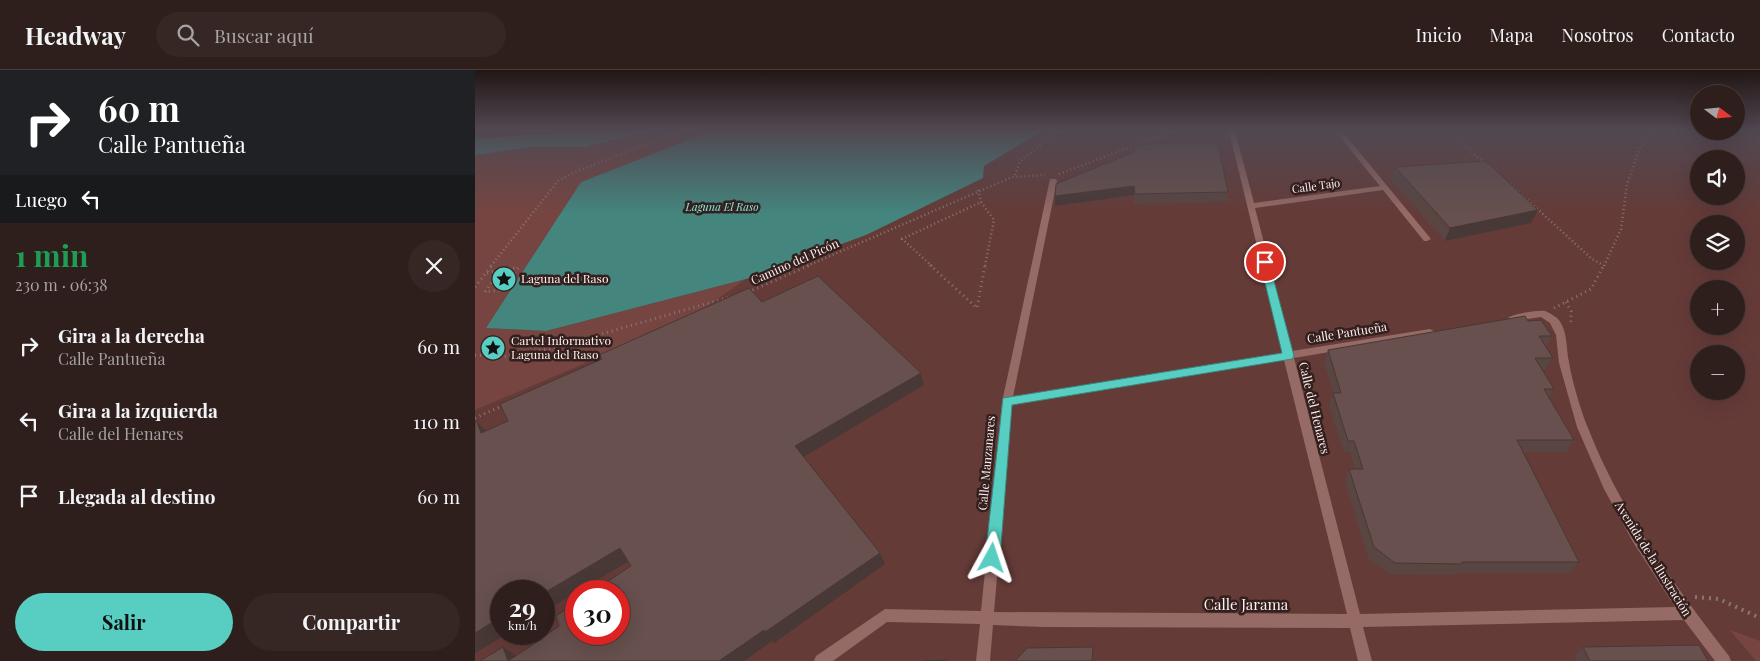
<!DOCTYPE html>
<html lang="es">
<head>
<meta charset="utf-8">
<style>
  :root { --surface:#2e1e1c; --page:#362725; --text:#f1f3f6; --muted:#a7a2a3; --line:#493c3b; --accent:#57cec1 }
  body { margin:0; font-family:"Playfair Display",serif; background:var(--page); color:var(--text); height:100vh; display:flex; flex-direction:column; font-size:19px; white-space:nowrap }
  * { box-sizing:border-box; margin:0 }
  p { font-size:16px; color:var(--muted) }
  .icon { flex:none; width:28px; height:28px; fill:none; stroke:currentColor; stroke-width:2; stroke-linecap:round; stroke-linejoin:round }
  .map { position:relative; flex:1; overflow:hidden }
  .side { display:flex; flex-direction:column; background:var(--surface); width:475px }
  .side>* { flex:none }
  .hud { background:#202124; color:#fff; overflow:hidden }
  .needle { width:32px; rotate:106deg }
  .buttons { position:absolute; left:1215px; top:15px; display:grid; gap:10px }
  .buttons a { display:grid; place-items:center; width:55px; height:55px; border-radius:50%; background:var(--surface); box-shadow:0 5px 20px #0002,0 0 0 1px var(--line); font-size:25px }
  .speed { position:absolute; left:15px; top:510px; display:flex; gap:10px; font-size:25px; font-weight:700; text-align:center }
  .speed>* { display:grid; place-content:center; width:65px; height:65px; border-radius:50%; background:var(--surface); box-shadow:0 5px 20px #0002,0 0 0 1px var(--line); line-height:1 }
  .speed small { font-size:12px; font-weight:400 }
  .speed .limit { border:8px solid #d22; background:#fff; color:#111 }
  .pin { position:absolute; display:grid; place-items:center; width:42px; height:42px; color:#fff; margin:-21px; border:2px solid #fff; border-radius:50%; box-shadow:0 1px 5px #0007 }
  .me { position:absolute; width:55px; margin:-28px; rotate:5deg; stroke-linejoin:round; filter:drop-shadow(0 0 4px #0008) }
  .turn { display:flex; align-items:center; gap:18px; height:105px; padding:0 15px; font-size:22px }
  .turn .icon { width:65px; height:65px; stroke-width:2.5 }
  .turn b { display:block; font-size:35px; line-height:42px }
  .then { display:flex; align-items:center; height:48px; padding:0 15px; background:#0003; gap:10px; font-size:19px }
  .round { display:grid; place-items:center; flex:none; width:52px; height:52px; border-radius:26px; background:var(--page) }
  .summary { display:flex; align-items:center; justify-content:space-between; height:85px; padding:0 15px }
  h1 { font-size:30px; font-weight:700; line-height:38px; color:#1e9e55 }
  .cta { display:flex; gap:10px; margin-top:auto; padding:10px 15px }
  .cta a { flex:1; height:58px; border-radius:30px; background:var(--accent); color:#111; font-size:20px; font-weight:700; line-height:58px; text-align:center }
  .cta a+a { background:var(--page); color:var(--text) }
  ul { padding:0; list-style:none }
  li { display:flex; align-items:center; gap:15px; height:75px; padding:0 15px }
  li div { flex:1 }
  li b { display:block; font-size:19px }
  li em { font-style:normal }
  header { display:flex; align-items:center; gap:30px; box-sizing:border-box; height:70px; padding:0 25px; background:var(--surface); border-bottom:1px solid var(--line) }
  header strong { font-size:24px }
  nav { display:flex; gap:28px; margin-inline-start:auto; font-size:18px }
  .search { width:350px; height:45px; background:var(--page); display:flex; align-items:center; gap:12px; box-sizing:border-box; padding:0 18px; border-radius:28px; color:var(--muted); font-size:19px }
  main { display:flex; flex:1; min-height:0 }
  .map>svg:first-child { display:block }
  .green { fill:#653b38; fill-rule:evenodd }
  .forest { fill:#764541 }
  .water { fill:#44857e }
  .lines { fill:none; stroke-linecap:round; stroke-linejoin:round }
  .path-far2 { stroke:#887674; stroke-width:2.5; stroke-dasharray:1 3; stroke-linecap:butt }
  .path-far1 { stroke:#887674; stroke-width:3; stroke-dasharray:1 4; stroke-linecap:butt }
  .path { stroke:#887674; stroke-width:4; stroke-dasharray:2 5; stroke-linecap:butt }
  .street { fill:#966a65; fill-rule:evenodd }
  .wall { fill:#594542 }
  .shaded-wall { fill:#483836 }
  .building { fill:#67504d; stroke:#483836 }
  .route { fill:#57cec1; stroke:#39867d }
  .labels { text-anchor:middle; stroke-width:5; stroke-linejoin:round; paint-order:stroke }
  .far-street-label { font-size:11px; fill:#fef0ee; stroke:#331f1d }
  .far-water-label { font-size:11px; font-style:italic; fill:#84ebdf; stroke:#331f1d }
  .street-label { font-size:12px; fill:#fef0ee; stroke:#331f1d }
  .poi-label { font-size:12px; fill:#fef0ee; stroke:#331f1d; text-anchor:start }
  .near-street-label { font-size:15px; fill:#fef0ee; stroke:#331f1d }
</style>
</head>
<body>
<header>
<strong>Headway</strong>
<div class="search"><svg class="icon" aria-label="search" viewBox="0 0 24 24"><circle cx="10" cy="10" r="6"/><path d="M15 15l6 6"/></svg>Buscar aquí</div>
<nav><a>Inicio</a><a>Mapa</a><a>Nosotros</a><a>Contacto</a></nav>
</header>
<main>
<section class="side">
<div class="hud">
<div class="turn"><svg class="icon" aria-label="right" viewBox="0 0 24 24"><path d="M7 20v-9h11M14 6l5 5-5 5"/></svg><div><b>60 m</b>Calle Pantueña</div></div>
<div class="then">Luego<svg class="icon" aria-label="left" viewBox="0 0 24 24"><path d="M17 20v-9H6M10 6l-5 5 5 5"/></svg></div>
</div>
<div class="summary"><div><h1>1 min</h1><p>230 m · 06:38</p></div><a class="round"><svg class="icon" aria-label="close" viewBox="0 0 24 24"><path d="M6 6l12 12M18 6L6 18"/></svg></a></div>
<ul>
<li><svg class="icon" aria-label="right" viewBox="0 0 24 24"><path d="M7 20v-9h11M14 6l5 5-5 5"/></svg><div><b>Gira a la derecha</b><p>Calle Pantueña</p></div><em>60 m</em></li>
<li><svg class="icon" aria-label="left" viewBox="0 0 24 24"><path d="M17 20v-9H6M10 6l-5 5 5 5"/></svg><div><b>Gira a la izquierda</b><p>Calle del Henares</p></div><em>110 m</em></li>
<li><svg class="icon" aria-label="arrive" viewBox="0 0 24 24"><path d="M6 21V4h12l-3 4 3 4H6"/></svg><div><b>Llegada al destino</b></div><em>60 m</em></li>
</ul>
<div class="cta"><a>Salir</a><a>Compartir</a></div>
</section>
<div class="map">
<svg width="1285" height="591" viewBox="0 0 1285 591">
  <rect width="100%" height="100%" fill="#3d2826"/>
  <path class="green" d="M0,61H1285V591H0ZM1224,89H1261V126H1224ZM1224,154H1261V191H1224ZM1224,219H1261V256H1224ZM1224,284H1261V321H1224ZM26,521H69V564H26ZM101,521H144V564H101Z"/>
  <path class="forest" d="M175,61H236L106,112L11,258L71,261L271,209L214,249L0,340V85L55,77H110Z
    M1255,560L1285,571V591H1281Z"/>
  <path class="water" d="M111,61H175L110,77H55L0,85V69Z
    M236,61H567L509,96L508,108L391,165L271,209L71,261L11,258L106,112Z"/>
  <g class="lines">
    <path class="path-far2" d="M972,61L1011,94
      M584,104L698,61
      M540,105L545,91L584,61
      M1035,114L1117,189L1128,195
      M503,120L506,132
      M506,132L519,150L510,196
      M16,196L83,111L100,102L205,61
      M332,196L537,107L570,105
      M457,196L427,169L506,132
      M1129,196L1146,159L1152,114L1164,80L1177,61"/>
    <path class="path-far1" d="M455,195L502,238L510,195
      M43,198L28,220L10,222L26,199Z
      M12,203L25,199
      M0,217L17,195
      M273,222L335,195
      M1091,232L1096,241V253
      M1079,238L1116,219L1129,195
      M0,285L29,287L78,278L255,227
      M0,348L29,335"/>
    <path class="path" d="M1220,527L1244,529L1285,548"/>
    <path class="street" d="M754,61H760L779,133L905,116L860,61H867L956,169L952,171H949L908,120L780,138L817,281L955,259L960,262L955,265L819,288L885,544L1200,537L1158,472L1129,419L1102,357L1084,293L1081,265L1075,253L1066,247L1038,251L1033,248C1037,244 1063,240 1070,241C1073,242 1080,246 1083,249C1093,261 1091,278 1094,292C1097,311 1106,341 1113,358C1146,442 1199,515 1254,586L1256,591H1240L1209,550L888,557L897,591H883L875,558L570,557L518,555L515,591H501L505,554L412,552L358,591H339L341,586L410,539L506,541L527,332L575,109H581L582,111L538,327L808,283ZM809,290L872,544L519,542L537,335Z"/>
  </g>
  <path class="wall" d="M659,82L753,122L752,132L659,134V125L580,136Z
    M920,97L1056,153L970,171L916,110Z
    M1053,251L1077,266L1071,277L1078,288L1071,299L1067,300L1079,319L1074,327L1099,370L1091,382H1048L1104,492L1094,503H981L980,505L914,504L893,488L870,411L874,399H880L875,382H869L854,335L858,323L849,292L853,280Z
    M1108,577L1233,591H1101L1099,586Z"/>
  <path class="shaded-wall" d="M659,116V125L580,136V126Z
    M1063,140L1056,153L970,171L975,158Z
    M446,303L449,315L327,388L320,376Z
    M2,352L14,364L6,363Z
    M145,478L156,490L103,521H101V522L69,542V523Z
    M405,483L410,494L299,573L297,571L269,591H244Z
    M26,547V564H32L0,583V563Z
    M28,577L43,587L33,591Z"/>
  <path class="building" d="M673,74H743L753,122L660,124L659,116L580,126L581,114L659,82V76Z
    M1011,91L1063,140L975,158L920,97Z
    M343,206L446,303L320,376L405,483L290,562L289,560L244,591H5L28,577L33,591L62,572L84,556L81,546L101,532V564H144V521H118L156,496L145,478L69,523V521H26V547L0,563V352H2L6,363L33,351L25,334L127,289L124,285L274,218L287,232Z
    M1050,246L1053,251L1066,250L1077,266H1064L1078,288H1060L1079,319H1069L1099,370H1042L1104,492H987V494L920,493L899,477L874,399H888L879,371H873L858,323H866L853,280Z
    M1224,575L1233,591H1115L1108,577Z
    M618,577L617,591H540L552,578Z
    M472,590V591H449Z"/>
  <linearGradient id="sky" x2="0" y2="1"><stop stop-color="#221615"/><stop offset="0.42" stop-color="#514852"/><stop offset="1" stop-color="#514852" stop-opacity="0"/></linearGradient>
  <rect width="1285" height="144" fill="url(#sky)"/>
  <path class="route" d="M790,189L794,192L819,286L817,289L537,335L525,488L522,493L517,495L512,493L510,488L528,328L807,283L785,192Z"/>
  <defs>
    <symbol id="sight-disc" viewBox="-11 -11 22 22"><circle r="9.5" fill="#57cec1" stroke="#331f1d"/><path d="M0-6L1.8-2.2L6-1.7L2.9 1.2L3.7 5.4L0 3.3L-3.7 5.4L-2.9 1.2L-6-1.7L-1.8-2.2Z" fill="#111"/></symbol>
  </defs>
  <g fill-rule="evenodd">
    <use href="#sight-disc" x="15" y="195" width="28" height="28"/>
    <use href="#sight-disc" x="4" y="264" width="28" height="28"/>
  </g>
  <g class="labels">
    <g class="far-street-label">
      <text transform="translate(841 116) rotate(-8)" y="4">Calle Tajo</text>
    </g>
    <g class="far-water-label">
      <text x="247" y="141">Laguna El Raso</text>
    </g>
    <g class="street-label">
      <text transform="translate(320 192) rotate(-24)" y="4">Camino del Picón</text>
      <text transform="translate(872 263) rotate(-9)" y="4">Calle Pantueña</text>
      <text transform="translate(839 338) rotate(76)" y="4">Calle del Henares</text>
      <text transform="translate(512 393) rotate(-85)" y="4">Calle Manzanares</text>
      <text transform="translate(1178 489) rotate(58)" y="4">Avenida de la Ilustración</text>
    </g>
    <g class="poi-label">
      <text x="46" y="213">Laguna del Raso</text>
      <text x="36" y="275">Cartel Informativo<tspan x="36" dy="14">Laguna del Raso</tspan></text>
    </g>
    <g class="near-street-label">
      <text x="771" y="540">Calle Jarama</text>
    </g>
  </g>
</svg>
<div class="buttons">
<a><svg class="needle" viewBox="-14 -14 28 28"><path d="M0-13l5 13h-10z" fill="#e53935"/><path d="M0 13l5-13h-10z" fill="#a7a2a3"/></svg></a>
<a><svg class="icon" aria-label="sound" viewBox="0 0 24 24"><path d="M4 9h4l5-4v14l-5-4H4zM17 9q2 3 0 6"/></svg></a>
<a><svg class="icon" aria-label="layers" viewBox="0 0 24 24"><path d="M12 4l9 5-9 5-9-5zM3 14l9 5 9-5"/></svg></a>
<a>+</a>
<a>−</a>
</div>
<div class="speed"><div>29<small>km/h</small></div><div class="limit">30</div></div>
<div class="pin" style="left:790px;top:192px;background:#d93025"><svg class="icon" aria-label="arrive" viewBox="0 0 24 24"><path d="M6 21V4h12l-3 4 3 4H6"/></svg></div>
<svg class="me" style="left:517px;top:488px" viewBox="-20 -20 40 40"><path d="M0-17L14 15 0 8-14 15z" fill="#57cec1" stroke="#fff" stroke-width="4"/></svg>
</div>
</main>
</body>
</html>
